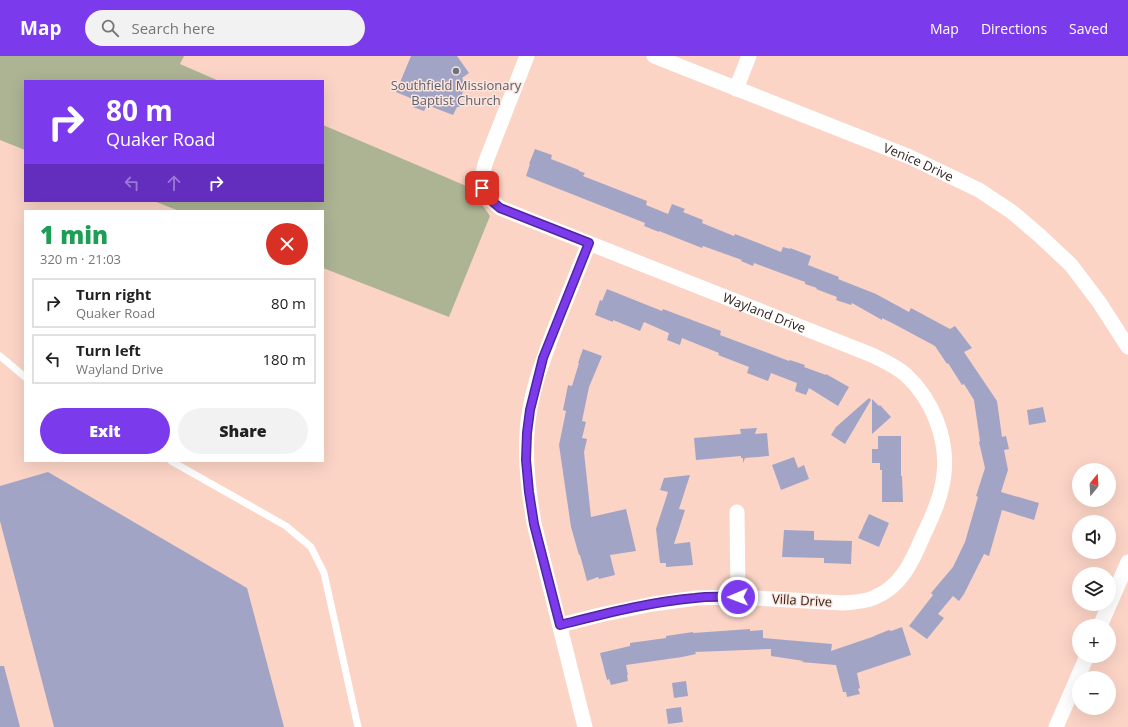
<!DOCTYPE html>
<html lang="en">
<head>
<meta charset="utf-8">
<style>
  :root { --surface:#fff; --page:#f2f2f2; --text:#222; --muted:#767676; --line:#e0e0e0; --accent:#7c3aed }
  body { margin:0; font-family:"Open Sans",sans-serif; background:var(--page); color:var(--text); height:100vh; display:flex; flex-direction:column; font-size:15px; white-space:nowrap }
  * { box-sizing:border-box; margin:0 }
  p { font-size:13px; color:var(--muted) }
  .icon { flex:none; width:22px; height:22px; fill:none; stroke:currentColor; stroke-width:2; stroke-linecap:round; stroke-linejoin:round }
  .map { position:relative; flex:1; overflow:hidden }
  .sheet { position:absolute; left:24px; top:154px; width:300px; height:252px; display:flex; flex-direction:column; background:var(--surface); border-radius:0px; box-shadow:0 4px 16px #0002 }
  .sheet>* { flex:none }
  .banner { position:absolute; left:24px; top:24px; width:300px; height:122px; border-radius:0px; box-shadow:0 4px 16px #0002; background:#7c3aed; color:#fff; overflow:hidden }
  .needle { width:26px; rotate:18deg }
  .tools { position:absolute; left:1072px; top:407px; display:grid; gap:8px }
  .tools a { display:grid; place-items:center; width:44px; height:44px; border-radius:50%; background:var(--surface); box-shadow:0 4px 16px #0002; font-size:20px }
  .pin { position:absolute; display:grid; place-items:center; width:34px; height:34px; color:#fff; margin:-17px; border-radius:8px; box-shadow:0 2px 6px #0006 }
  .me { position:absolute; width:44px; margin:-22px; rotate:269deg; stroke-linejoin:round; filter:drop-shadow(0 0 3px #0008) }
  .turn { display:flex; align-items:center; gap:14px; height:84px; padding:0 16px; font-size:18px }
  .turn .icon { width:52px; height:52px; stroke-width:2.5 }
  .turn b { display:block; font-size:28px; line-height:34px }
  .lanes { display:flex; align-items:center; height:38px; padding:0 16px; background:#0003; justify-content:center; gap:20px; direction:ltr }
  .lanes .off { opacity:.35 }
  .round { display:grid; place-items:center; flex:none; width:42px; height:42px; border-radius:21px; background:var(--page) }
  .head { display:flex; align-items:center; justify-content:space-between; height:68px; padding:0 16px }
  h1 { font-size:24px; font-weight:800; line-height:30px; color:#1e9e55 }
  .cta { display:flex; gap:8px; margin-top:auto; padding:8px 16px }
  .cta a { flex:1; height:46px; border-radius:24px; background:var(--accent); color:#fff; font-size:16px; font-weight:800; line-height:46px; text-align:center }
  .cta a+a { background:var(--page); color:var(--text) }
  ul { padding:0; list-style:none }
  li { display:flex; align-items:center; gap:12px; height:50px; margin:0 8px 6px; padding:0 8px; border:2px solid var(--line); border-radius:0px }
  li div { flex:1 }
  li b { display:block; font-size:15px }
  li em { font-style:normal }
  header { display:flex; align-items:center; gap:24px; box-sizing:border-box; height:56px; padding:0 20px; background:var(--accent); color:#fff }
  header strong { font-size:19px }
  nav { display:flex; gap:22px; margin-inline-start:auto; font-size:14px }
  .search { width:280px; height:36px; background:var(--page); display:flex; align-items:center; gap:10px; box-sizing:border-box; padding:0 14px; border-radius:22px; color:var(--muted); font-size:15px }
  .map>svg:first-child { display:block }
  .green { fill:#acb494 }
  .building { fill:#a2a4c6 }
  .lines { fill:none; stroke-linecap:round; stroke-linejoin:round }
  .service { stroke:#fff; stroke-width:7 }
  .minor { stroke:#fff; stroke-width:15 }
  .route-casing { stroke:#51269a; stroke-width:10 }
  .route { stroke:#7c3aed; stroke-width:7 }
  .worship-dot { fill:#6b7280; stroke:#fde5dd; stroke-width:1.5 }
  .labels { text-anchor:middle; stroke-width:3; stroke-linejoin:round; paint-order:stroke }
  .worship-label { font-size:13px; fill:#5b616d; stroke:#fde5dd }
  .street-label { font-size:13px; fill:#33241f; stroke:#fde5dd }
</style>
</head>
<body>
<header>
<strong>Map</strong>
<div class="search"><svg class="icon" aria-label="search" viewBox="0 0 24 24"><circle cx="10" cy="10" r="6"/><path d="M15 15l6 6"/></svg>Search here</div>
<nav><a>Map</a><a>Directions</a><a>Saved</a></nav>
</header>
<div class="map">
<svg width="1128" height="671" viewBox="0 0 1128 671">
  <rect width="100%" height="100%" fill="#fbd4c6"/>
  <path class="green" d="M0,0H184L180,8L219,25H25V94L0,84Z
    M323,69L471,132L490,160L449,261L323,212V155H179L154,145H323Z"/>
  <path class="building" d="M411,0H457L469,17L462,22L465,27L459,51H457L453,59L427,49L424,55L413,51L415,44L396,36Z
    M535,93L552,99L551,103L579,114V115L585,117L583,120L647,145L646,149L668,158L672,148L685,153L683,156L703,164L702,167L734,180L735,178L781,196L783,191L790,193V192L811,200L808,209L839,221L838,223L876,238L909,256L911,252L950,273L955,270L972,292L964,296L968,302L997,345L1002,381L1006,380L1009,393L1004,394L1008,414L1001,436L1039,447L1034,464L1002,454L989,500L984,498L964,538L959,545L953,540L938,558L944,562L927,583L909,570L933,539L931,537L953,511L965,486L978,441L976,440L985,412L979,386L980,385L974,344L964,328L962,329L948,307L947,308L935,290L894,268L882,262V264L852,247L851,249L836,244L837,241L816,233L817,232L805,228V226L754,207L753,210L741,205L742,204L703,190L702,192L659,175V176L644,170L645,167L526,120L530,108H529Z
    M607,233L662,255L663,253L721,275L720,279L789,305L790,304L805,309L804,311L826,319V318L849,331L838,350L809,332L806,339L795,335L797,327L771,317L768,325L747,317L749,311L718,299L719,297L682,282L680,289L667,284L669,277L644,266L640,275L613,264V266L595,259L600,244L602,245Z
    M583,293L602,300L589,331L582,365L586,366L582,382L587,383L584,396L591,461L626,453L636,495L610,499L615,519L599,523L598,521L587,525L580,499H579L571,471L559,389L566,355L563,354L568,329L572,330L579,307H578Z
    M869,342L871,344L845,388L831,379L836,371Z
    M872,343L879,350L880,349L891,361L872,378Z
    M1043,351L1046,366L1029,369L1027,354Z
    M757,372L755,378L767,377L769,400L745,402L743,407V402H741V400L696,404L694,382L741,378L740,373Z
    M878,380H901V420H902L903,446H882V414H880V407H872V393H878Z
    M794,401L798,412L804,409L809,423L781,434L772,409Z
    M48,416L247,532L284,671H54L0,465V430Z
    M690,419L679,453L685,454L674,488L690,486L693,509L666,511V507H660L656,473L668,436L660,434L664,422Z
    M869,458L889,467L879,491L858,482Z
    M784,474L814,475V484L852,485L851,508L824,507V502L782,501Z
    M902,571L911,599L857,617L860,632L858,633L860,638L847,641L846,636H843L836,609L801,606L804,605L771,600V593L695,596L696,598L682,601L626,609L628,619H627L628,625L611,629L609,623L607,624L600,597L630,590V587L666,582V580L693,576V577L750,573V575L763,574V582L832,588L831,595L875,580H874L889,574L891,575Z
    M0,610H4L20,671H0Z
    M686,625L688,640L674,642L672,627Z
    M681,651L683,666L668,668L666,653Z"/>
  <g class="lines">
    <path class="service" d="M0,300L25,321
      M171,405L286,470L311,491L324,517L358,671"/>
    <g class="minor">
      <path id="s1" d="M527,0L486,105C479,131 480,134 500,152L872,299C884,305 896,310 906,319C932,343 948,382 944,418C942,439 933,459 924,478C912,505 902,531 873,542C864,546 853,546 843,547L738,541L696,542L653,548L604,558L560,569"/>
      <path id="s2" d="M654,0L910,101L979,134L1012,156L1039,179L1071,209L1099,246L1128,291"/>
      <path d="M736,33L749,0"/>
      <path d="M737,456L738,541"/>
      <path d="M1100,570L1128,506"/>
      <path d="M585,671L534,467C529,437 525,408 527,377C529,339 543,304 556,269C567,242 578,215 589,187"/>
      <path d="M1056,671L1087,600"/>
    </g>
  </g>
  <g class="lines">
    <defs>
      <path id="route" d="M482,132L486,140L500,152L589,187L543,302L530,354L527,377L526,404L529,436L534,468L560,569C604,558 649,546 695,542C709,540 724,541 738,541"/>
    </defs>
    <use href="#route" class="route-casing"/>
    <use href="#route" class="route"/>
  </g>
  <circle class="worship-dot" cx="456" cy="15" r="4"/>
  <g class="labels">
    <g class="worship-label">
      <text x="456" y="34">Southfield Missionary<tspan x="456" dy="15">Baptist Church</tspan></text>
    </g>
    <g class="street-label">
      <text dy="5" stroke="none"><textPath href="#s2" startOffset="285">Venice Drive</textPath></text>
      <text dy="5" stroke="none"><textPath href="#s1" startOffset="451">Wayland Drive</textPath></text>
      <text transform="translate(802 544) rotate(3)" y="5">Villa Drive</text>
    </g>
  </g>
</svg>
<div class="tools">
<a><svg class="needle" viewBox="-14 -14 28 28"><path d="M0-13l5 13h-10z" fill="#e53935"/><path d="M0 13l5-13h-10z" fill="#767676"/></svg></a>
<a><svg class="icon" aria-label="sound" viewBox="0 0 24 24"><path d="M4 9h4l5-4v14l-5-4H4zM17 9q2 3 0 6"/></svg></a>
<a><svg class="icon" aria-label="layers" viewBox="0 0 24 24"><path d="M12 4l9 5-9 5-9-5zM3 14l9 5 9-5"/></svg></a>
<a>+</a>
<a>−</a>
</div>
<div class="pin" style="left:482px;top:132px;background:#d93025"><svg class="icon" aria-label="arrive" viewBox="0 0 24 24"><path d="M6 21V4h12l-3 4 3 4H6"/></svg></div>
<svg class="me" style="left:738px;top:541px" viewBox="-20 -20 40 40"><circle r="17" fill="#7c3aed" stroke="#fff" stroke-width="3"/><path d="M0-11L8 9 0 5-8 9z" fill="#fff"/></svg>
<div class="banner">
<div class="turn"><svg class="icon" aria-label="right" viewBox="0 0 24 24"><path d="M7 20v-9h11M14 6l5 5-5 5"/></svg><div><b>80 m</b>Quaker Road</div></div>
<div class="lanes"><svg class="icon off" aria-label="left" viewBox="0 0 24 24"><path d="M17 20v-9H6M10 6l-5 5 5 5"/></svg><svg class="icon off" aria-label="ahead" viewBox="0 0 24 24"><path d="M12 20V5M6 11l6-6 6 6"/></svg><svg class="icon" aria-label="right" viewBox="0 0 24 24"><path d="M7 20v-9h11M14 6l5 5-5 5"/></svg></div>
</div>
<section class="sheet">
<div class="head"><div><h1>1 min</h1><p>320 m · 21:03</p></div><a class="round" style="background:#d93025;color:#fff"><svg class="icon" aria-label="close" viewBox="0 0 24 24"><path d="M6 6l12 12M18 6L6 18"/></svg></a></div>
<ul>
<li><svg class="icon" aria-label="right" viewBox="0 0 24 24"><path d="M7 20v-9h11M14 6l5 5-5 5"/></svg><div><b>Turn right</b><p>Quaker Road</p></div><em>80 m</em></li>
<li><svg class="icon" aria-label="left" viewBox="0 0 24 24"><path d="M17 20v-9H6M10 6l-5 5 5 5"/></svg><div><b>Turn left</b><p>Wayland Drive</p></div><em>180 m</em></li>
</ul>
<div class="cta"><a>Exit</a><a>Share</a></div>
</section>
</div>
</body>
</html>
